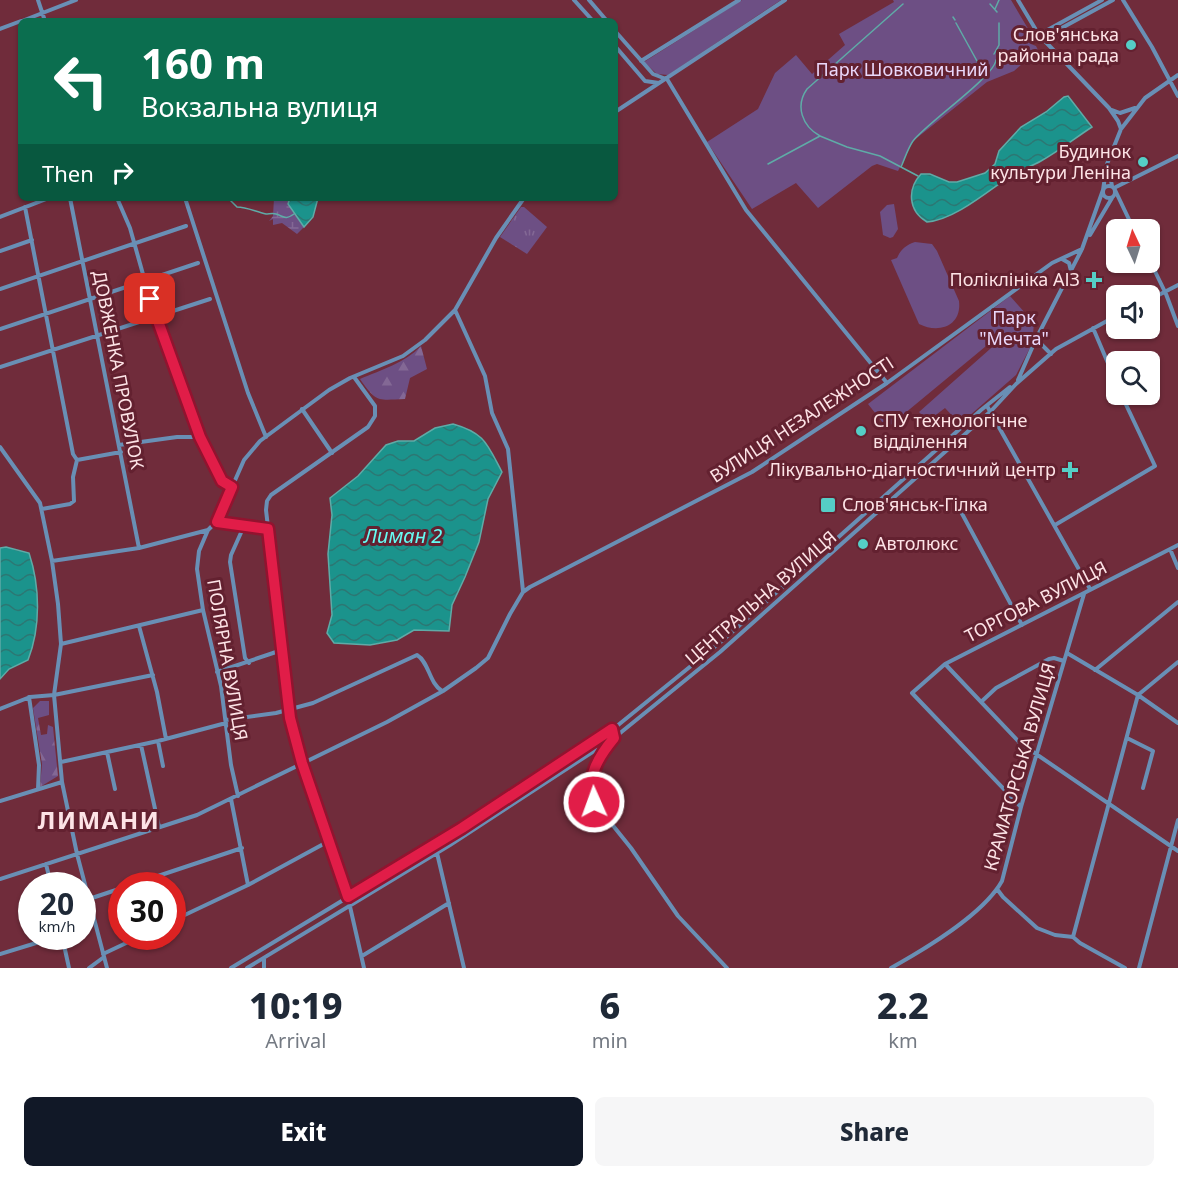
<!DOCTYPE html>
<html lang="en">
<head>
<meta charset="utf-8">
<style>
  :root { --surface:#fff; --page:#f6f6f7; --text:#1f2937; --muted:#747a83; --accent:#111827 }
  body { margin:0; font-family:"Noto Sans",sans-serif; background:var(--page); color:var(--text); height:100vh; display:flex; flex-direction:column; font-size:22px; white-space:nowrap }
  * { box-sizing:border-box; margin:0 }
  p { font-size:20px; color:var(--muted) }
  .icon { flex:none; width:33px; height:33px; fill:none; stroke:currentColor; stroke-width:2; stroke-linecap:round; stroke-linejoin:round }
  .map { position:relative; height:968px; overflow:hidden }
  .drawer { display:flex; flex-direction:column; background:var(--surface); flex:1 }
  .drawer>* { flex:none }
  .top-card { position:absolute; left:18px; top:18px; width:600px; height:183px; border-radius:9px; box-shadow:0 2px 4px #0004; background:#0b6e4f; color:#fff; overflow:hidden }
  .needle { width:39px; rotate:356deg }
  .fabs { position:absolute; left:1106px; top:219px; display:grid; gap:12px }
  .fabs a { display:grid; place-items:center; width:54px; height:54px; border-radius:9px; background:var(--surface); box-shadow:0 2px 4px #0004; font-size:30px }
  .speed { position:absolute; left:18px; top:872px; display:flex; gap:12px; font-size:30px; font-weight:700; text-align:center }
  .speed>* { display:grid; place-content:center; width:78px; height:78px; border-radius:50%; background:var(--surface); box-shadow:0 2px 4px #0004; line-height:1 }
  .speed small { font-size:15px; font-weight:400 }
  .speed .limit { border:9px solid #d22; background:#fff; color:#111 }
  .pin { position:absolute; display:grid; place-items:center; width:51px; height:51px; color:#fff; margin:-26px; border-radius:12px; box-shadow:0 3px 9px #0006 }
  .me { position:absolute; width:66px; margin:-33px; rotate:358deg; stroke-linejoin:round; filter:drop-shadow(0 0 4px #0008) }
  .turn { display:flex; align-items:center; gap:21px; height:126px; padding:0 24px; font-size:27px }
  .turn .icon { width:78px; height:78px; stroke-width:2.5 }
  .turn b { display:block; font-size:42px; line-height:51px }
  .then { display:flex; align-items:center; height:57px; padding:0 24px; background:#0003; gap:12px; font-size:22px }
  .eta { display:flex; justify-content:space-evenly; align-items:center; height:102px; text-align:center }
  .eta b { font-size:36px; font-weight:800; line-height:42px }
  .action { display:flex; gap:12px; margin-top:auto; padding:12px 24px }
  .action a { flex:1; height:69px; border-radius:9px; background:var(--accent); color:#fff; font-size:24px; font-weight:800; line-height:69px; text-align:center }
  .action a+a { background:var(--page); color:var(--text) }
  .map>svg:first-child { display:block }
  .grass { fill:url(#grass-tufts) }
  .forest { fill:url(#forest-firs) }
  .wetland { fill:url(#wetland-marsh) }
  .park { fill:#6d4f84 }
  .water { fill:url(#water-waves); stroke:#5faba7; stroke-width:1.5 }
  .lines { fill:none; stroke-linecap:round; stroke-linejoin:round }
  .stream { stroke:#5faba7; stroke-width:1.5 }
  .minor { stroke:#698fb5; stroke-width:4 }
  .route-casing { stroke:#92132f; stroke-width:15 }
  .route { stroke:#e11d48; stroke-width:10 }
  .poi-dot { fill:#55cec6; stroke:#632130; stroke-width:2 }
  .labels { text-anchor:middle; stroke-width:6; stroke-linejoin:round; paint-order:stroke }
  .poi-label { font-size:18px; fill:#fde3e6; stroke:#632130; text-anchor:end }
  .park-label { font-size:18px; fill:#ead8fb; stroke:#632130 }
  .street-label { font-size:18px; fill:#fde3e6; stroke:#632130 }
  .water-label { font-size:20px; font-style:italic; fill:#66fcf3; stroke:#632130 }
  .district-label { font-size:24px; font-weight:bold; letter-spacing:1.5px; fill:#fde3e6; stroke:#632130 }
</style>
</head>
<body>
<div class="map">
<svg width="1178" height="968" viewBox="0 0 1178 968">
  <defs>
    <pattern id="grass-tufts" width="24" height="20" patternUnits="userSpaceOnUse" patternTransform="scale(1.5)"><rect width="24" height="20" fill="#6d4f84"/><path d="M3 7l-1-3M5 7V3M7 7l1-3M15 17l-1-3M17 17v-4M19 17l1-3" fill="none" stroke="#836895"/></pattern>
    <pattern id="forest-firs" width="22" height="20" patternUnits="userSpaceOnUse" patternTransform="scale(1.5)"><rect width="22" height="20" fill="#6d4f84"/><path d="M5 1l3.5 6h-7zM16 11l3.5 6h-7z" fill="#836895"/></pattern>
    <pattern id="wetland-marsh" width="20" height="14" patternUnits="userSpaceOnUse" patternTransform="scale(1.5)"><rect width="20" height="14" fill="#6d4f84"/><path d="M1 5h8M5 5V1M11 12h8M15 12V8" fill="none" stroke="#836895"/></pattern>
    <pattern id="water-waves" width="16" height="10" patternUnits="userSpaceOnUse" patternTransform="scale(1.5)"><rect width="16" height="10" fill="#1b938c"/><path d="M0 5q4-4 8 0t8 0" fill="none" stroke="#2c7773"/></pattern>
  </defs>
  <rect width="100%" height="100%" fill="#702c3b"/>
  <path class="grass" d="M521,207H524L547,227L527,254L500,237Z"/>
  <path class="forest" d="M421,346L427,369L410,378L405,399C377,400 377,403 360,379C381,370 405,363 421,346Z
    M40,701H49V715L38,718L41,735L47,734L48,725L53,727L58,776L40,787L42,764L33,708Z"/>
  <path class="wetland" d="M274,198H292L289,200L291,209L304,227L297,234L282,223L273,225V219L269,221L273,216Z"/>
  <path class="park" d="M742,0H781L668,75L657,74L644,62Z
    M893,0H1011L1030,32L1027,35L1031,44L1036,46L1038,50L1014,71L987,82L913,141L898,171L877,164L872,166L818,208L796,183L752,209L707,142L758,109L775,73L796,55L812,74L845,45L839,34L894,2Z
    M894,204L898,229L893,237L890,238L883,235L880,212L887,205Z
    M915,242L932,244L937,251L959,301C962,326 939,334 919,324L891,260L897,258C901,249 906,245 915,242Z
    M1010,296L1034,323L1032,344L1016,375L960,424L945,408L928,421L919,412L999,341L997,337L887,428L868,404Z"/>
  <path class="water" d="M1068,96L1092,127C1075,138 1059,151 1041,161C1032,166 1021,170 1012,175C989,190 955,220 927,222C908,211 907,189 921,174H930L949,182H957L985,173L995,164L999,151L1021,127L1046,112L1064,97Z
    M290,198H318L313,217L304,227L288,204Z
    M453,424C485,433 487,444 502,472L488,499L479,542L465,577L452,605L449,631L414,630L397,640L370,645L334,643L327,633L332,615L328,554L332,515L330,498L358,476L386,445L398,441H414L435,428Z
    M6,547L29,553C40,586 41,627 28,660L9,669L0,679V548Z"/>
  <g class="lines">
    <path class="stream" d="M990,4L997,12
      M995,9L999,0
      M953,17L955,20
      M956,23L977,61
      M994,54L999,45V23
      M981,67L985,77
      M820,136C802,126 795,106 807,89L903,4
      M768,164L820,136L847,147L880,156L918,176
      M901,167C905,158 908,148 913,141C928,122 994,77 996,60
      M228,198L237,207C247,207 256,212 266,214C269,214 273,213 276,214C285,217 285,220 294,214"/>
    <path class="minor" d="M38,0L45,21
      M574,0L593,21
      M589,0L607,21
      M1018,0L1039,35L1109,108L1118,121L1121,129
      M1123,0L1152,47L1178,96
      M22,21L76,0
      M0,29L21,21
      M615,31L653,74L666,79
      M1042,33L1044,36H1047L1113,0
      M1042,33L1102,0
      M615,46L645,81L659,83
      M641,61L739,0
      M667,79L746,210L887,383
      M1112,110L1120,113L1135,108
      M615,112L785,0
      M1109,170L1112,186
      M1103 192a6 6 0 1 1 12 0a6 6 0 1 1-12 0Z
      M1114,188L1178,156
      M1115,190L1134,230
      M70,198L139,548
      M117,198L130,228L155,317L200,437L222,481L232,487
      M185,198L248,393L266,437
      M25,207L73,454L77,460L73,477L74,501L70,504L42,509
      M0,217L49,198
      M1090,235L1112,198
      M0,251L32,240
      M1062,259L1069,263L1071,271
      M1149,259L1166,294L1178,326
      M0,289L186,226
      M1149,300L1178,285
      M455,310L485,376L492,413L508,449L523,591
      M1093,328L1116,382
      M0,329L198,263
      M1036,339L1051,354
      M0,367L210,299
      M354,377L375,406V416L368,427L271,495L267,501L266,510L290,718L302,763L346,889L364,968
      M1018,380L1036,339L1082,249L1103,190L1107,164L1121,129L1145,98L1178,75
      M987,406L1090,589
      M302,409L332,453
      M119,445L177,437H200
      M0,447L40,503L52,561L58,604L61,644L54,695L62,782L77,854L107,968
      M77,460L121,452
      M953,497L1022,625
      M217,521L268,529
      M1055,525L1155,466L1121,394
      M244,526L231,555L230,562L245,658L249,663
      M208,530L199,551L197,569L203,610L221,686L231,765L238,796
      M1170,549L1178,568
      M52,561L139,548L208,530L217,521L244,460L260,441L329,390L350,378L403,356L425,340L455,310L496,238L524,198
      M139,626L157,692L166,739
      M61,644L203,610
      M1067,653L1138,695L1178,723
      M946,665L1020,743L1178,851
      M1095,670L1178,602
      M217,672L282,650
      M29,697L39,765L38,789
      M981,702L996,688L1049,659L1054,658L1064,661
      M0,709L30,697L54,695L153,675
      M226,720L276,713L313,703L417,655C429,662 429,683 442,691
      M612,730L614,738L598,759L594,767L591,791L594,802L631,848L678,916L727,968
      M1127,738L1153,751L1143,788
      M158,741L163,766
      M141,745L159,827
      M107,752L115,789
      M61,762L158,741L226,723
      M231,799L248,885
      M0,801L62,782
      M1021,807L912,693L945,664L1178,545
      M437,853L464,968
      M46,864L51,885
      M0,879L197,815L387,722L443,691L476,668L488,658L510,614L523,592L530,587L752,472L887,383L1052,263L1082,249
      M131,885L242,848
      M997,889L1003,897L1037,928L1055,935L1073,937L1080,943L1125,968
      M89,899L122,888
      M172,921L248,885L329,841
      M62,936L69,968
      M1073,937L1138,695L1178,662
      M0,954L59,936
      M103,954L141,936
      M362,956L449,903
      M264,958V968
      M89,968L104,957
      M231,968L462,828L612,730L723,640L981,410L1010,387
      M247,968L450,845L614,738L720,652L991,411L1016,384L1056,349L1116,316
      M891,968C925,949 983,915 1002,881L1021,807L1084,594
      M1139,968L1178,820"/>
  </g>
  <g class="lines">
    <defs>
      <path id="route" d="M150,299L200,437L222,481L232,487L217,522L268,529L290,718L302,763L348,897L462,828L612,729L614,738C599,756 585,778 594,802"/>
    </defs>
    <use href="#route" class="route-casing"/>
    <use href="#route" class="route"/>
  </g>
  <g class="poi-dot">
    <circle cx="1131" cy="45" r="6"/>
    <circle cx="1143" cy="162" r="6"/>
    <path d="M1091 271h6v6h6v6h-6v6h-6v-6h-6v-6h6z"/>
    <circle cx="861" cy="431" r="6"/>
    <path d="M1067 461h6v6h6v6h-6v6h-6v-6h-6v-6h6z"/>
    <rect x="820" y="497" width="16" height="16" rx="3"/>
    <circle cx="863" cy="544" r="6"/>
  </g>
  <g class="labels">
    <g class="poi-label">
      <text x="1119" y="41">Слов'янська<tspan x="1119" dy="21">районна рада</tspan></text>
      <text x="1131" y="158">Будинок<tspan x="1131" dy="21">культури Леніна</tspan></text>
      <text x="1080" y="286">Поліклініка АІЗ</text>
      <text x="873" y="427" text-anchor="start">СПУ технологічне<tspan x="873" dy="21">відділення</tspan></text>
      <text x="1056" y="476">Лікувально-діагностичний центр</text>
      <text x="842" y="511" text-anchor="start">Слов'янськ-Гілка</text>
      <text x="875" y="550" text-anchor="start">Автолюкс</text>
    </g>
    <g class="park-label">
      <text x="902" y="76">Парк Шовковичний</text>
      <text x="1014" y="324">Парк<tspan x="1014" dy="21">"Мечта"</tspan></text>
    </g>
    <g class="street-label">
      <text transform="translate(118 370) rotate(79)" y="6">ДОВЖЕНКА ПРОВУЛОК</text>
      <text transform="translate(802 420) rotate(-33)" y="6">ВУЛИЦЯ НЕЗАЛЕЖНОСТІ</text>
      <text transform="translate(761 598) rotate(-41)" y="6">ЦЕНТРАЛЬНА ВУЛИЦЯ</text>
      <text transform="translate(1036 602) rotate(-27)" y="6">ТОРГОВА ВУЛИЦЯ</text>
      <text transform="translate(227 660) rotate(80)" y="6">ПОЛЯРНА ВУЛИЦЯ</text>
      <text transform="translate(1020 767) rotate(-74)" y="6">КРАМАТОРСЬКА ВУЛИЦЯ</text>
    </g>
    <g class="water-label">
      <text x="403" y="543">Лиман 2</text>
    </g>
    <g class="district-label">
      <text x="99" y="829">ЛИМАНИ</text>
    </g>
  </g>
</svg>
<div class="fabs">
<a><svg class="needle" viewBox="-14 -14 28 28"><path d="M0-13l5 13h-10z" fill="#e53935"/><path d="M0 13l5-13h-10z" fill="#747a83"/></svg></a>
<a><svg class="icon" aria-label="sound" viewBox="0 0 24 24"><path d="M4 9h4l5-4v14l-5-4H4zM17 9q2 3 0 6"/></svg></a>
<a><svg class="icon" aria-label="search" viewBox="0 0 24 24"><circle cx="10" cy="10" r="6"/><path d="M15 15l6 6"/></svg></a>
</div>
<div class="speed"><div>20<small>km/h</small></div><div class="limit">30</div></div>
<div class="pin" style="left:150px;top:299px;background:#d93025"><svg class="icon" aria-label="arrive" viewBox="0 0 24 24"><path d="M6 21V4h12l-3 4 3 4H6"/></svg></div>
<svg class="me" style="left:594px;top:802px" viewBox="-20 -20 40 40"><circle r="17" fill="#e11d48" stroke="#fff" stroke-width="3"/><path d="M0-11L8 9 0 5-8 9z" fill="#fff"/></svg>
<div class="top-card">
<div class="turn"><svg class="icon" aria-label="left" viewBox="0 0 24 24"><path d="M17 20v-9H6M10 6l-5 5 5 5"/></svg><div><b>160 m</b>Вокзальна вулиця</div></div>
<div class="then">Then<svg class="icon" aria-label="right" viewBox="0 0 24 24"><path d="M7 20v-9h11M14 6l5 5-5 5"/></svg></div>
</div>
</div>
<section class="drawer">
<div class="eta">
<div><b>10:19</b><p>Arrival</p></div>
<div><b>6</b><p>min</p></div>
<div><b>2.2</b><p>km</p></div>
</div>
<div class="action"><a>Exit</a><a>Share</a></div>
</section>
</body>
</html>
